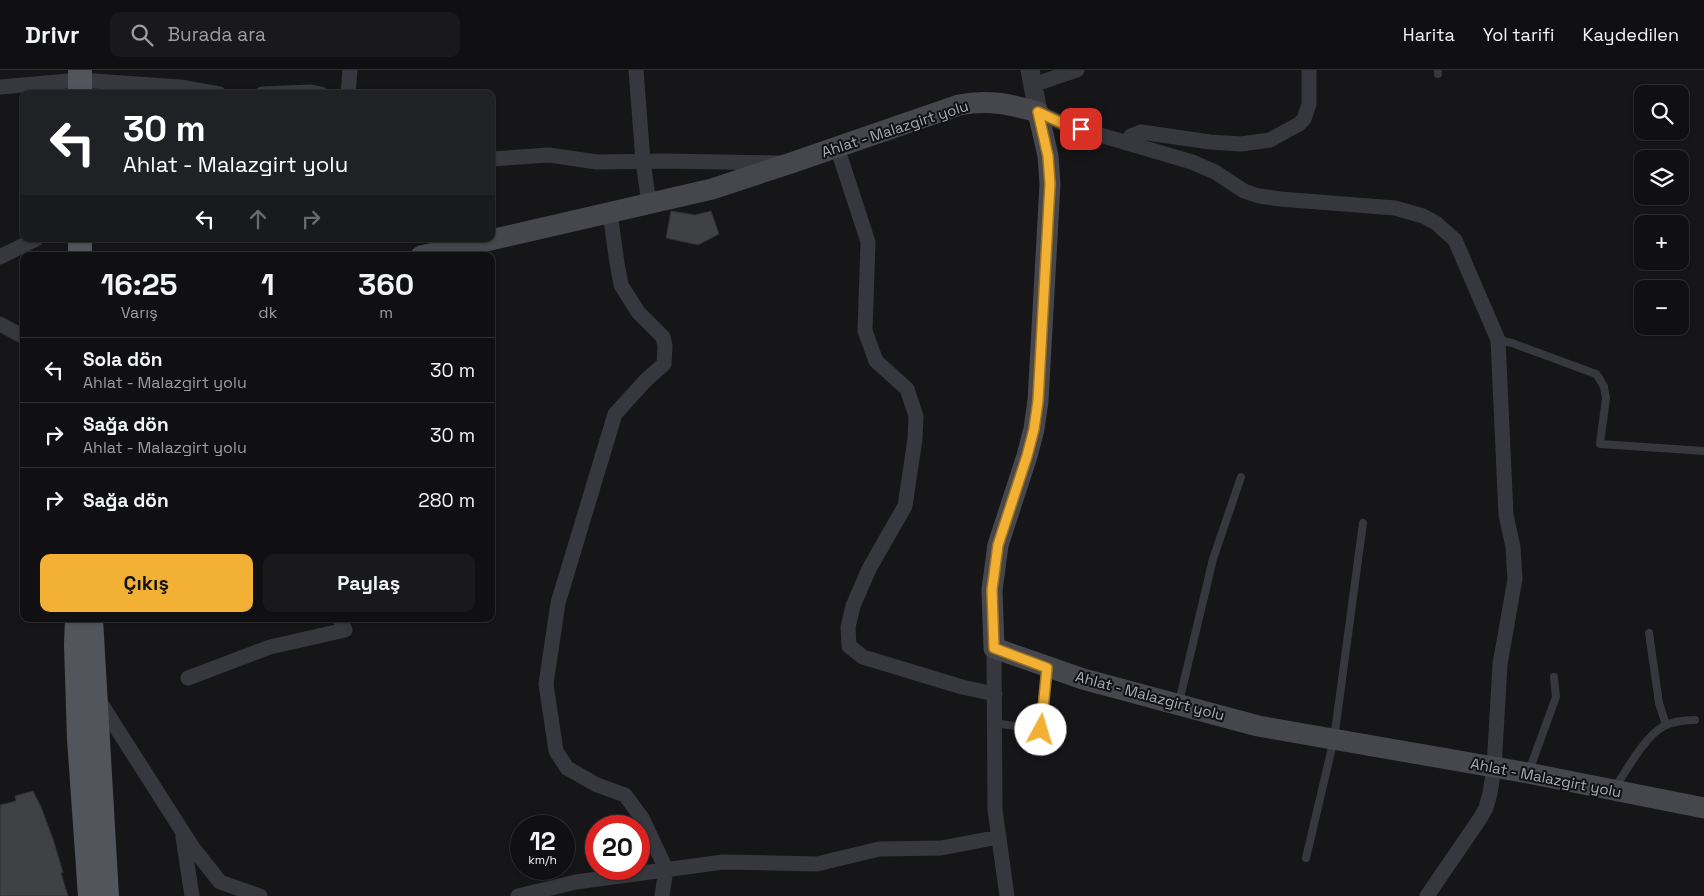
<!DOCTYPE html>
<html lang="tr">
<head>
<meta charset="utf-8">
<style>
  :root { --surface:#101012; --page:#19191b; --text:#f1f3f6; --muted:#9c9d9f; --line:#303032; --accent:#f2b134 }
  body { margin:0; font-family:"Space Grotesk",sans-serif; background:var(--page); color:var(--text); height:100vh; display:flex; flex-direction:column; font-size:19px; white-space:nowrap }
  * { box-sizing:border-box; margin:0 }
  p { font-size:16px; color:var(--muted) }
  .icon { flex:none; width:28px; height:28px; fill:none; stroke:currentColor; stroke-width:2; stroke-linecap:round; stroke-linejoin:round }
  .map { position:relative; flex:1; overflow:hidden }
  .drawer { position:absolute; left:20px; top:182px; width:475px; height:370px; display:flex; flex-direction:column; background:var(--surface); border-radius:10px; box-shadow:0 1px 4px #0004,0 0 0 1px var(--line) }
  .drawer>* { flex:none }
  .banner { position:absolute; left:20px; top:20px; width:475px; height:152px; border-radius:10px; box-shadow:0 1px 4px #0004,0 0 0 1px var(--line); background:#202124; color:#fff; overflow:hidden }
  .buttons { position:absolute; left:1634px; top:15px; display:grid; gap:10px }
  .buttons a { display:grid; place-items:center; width:55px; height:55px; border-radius:10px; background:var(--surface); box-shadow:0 1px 4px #0004,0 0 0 1px var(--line); font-size:25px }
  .speed { position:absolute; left:510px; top:745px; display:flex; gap:10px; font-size:25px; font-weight:700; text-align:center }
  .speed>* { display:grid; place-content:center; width:65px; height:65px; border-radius:50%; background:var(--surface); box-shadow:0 1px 4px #0004,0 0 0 1px var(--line); line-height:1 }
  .speed small { font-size:12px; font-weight:400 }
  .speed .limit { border:8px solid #d22; background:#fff; color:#111 }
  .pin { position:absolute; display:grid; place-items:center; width:42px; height:42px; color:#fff; margin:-21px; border-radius:10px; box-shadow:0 2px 8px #0006 }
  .me { position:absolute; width:55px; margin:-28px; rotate:6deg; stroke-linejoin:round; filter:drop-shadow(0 0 4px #0008) }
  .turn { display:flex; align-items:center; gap:18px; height:105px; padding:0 20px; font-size:22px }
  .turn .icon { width:65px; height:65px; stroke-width:2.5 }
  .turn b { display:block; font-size:35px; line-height:42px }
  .lanes { display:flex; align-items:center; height:48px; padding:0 20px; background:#0003; justify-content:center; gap:25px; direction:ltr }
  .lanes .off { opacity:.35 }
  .eta { display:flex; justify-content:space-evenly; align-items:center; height:85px; text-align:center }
  .eta b { font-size:30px; font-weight:800; line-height:35px }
  .button { display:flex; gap:10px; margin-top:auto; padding:10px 20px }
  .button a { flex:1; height:58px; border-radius:10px; background:var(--accent); color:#111; font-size:20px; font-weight:800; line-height:58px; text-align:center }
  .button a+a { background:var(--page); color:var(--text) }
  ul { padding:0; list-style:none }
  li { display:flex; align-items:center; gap:15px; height:65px; padding:0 20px; border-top:1px solid var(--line) }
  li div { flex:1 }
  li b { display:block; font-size:19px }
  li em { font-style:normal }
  header { display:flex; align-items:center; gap:30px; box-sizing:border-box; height:70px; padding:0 25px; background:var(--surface); border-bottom:1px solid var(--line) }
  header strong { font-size:24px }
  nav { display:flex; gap:28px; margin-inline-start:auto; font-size:18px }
  .search { width:350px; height:45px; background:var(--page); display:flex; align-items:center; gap:12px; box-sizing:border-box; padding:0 18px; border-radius:10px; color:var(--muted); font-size:19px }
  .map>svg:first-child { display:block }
  .building { fill:#404145; stroke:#303034 }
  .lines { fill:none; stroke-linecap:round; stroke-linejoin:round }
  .service { stroke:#37383d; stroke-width:8 }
  .minor { stroke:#37383d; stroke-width:15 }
  .tertiary { stroke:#37383d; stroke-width:19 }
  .secondary { stroke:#45474d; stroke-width:21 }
  .primary { stroke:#53555c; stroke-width:24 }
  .route-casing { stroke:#9d7322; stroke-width:12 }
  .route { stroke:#f2b134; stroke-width:9 }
  .labels { text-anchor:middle; stroke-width:4; stroke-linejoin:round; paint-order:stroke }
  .street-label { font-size:15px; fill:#a8adb8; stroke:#111113 }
</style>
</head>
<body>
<header>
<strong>Drivr</strong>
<div class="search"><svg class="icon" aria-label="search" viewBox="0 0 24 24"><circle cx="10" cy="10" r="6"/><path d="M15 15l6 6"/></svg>Burada ara</div>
<nav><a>Harita</a><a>Yol tarifi</a><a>Kaydedilen</a></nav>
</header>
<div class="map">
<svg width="1704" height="826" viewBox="0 0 1704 826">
  <rect width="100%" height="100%" fill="#161618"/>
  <path class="building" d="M671,141L695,145L711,141L719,164L698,175L666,168Z
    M33,721L41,737L53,769L63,802L61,803L68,826H0V735L16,731L15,726Z"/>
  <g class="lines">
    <path class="service" d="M1438,4V0
      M1498,270L1512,273L1596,304L1599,308L1604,317L1606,328L1600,374L1704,381
      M1649,563L1659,633L1666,655
      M1179,632L1213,489L1241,407
      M995,653L1041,660L1047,597
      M1529,701L1556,627L1554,607
      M1614,719C1627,700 1644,667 1664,656C1674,651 1684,650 1695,650
      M1306,788L1334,669L1363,453"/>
    <path class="minor" d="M636,0L643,91L649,134
      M1033,15L1077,0
      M0,17L80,10L180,17L219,24
      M262,24L311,22L321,24
      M348,24L350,0
      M1038,42L1066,55L1192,92L1215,102L1244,121L1259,126L1280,129L1395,138L1423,146L1436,153L1455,170L1498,270L1506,445L1513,477L1515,509L1500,594L1494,698L1490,723L1486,738L1479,750L1427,826
      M1126,73L1131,66L1141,62L1210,72L1241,74L1270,70L1299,54L1304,49L1309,34V0
      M837,77L868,172L865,261L876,291L907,319L916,346L915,369L905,436L869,499L853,536L848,557L849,576L863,587L962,617L995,624
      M491,89L549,85L597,92L666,91L779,93
      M610,143L617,193L621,215L638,242L663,267L665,276L664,294L646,310L615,344L558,533L546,614L556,681L567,698L597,715L625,725L642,748L666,799L662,826
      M0,187L36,169
      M0,254L24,267
      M994,578L995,740L1007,826
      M188,608L270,577L345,560L340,549
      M98,629L193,778L220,812L260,826
      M183,767L192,826
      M518,826L576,812L723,792L817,794L879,779L941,778L999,767"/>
    <path class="tertiary" d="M1030,0L1038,42"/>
    <path class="secondary" d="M421,186L712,119L791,93L959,35C988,29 1009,34 1038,42L1048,86L1050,114L1038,331L1034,359L1027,386L998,475L992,520L994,578L1083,609L1258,656L1528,703L1704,738"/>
    <path class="primary" d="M80,0V24
      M80,186V169
      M77,549L76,575L79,669L90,826
      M91,549L107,826"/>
  </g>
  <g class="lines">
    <defs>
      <path id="route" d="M1041,660L1047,598L994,578L992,520L998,475L1027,386L1034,359L1038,331L1050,114L1048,86L1038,42L1066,55L1081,59"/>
    </defs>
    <use href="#route" class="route-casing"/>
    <use href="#route" class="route"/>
  </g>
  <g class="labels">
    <g class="street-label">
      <text transform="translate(895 59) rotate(-18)" y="5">Ahlat - Malazgirt yolu</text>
      <text transform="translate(1150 626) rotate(15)" y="5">Ahlat - Malazgirt yolu</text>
      <text transform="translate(1546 708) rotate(11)" y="5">Ahlat - Malazgirt yolu</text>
    </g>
  </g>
</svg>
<div class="buttons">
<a><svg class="icon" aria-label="search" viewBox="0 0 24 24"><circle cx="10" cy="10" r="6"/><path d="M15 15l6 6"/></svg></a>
<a><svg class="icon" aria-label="layers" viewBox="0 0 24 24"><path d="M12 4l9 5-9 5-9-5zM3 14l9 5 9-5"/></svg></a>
<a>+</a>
<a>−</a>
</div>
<div class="speed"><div>12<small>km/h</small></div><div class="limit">20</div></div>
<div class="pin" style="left:1081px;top:59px;background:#d93025"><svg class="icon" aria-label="arrive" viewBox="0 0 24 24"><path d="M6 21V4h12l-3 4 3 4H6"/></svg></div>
<svg class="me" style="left:1041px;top:660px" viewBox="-20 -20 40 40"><circle r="19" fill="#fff"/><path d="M0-13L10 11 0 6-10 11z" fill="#f2b134"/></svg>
<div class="banner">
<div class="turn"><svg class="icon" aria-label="left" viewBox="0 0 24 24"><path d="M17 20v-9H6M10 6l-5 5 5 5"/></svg><div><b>30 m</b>Ahlat - Malazgirt yolu</div></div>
<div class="lanes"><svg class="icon" aria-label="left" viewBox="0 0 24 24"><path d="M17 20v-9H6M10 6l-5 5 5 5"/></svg><svg class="icon off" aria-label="ahead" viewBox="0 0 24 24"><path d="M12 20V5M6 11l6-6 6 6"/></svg><svg class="icon off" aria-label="right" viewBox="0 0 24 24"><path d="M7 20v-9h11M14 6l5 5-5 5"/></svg></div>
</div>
<section class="drawer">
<div class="eta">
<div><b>16:25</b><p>Varış</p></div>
<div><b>1</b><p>dk</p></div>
<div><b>360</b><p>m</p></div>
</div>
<ul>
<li><svg class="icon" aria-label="left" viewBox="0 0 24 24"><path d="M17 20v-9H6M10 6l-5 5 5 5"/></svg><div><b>Sola dön</b><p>Ahlat - Malazgirt yolu</p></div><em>30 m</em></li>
<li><svg class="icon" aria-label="right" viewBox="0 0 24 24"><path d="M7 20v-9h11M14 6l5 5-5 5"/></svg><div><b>Sağa dön</b><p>Ahlat - Malazgirt yolu</p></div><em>30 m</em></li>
<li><svg class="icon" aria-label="right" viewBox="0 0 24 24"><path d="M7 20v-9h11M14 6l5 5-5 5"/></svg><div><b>Sağa dön</b></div><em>280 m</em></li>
</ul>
<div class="button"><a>Çıkış</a><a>Paylaş</a></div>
</section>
</div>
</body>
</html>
